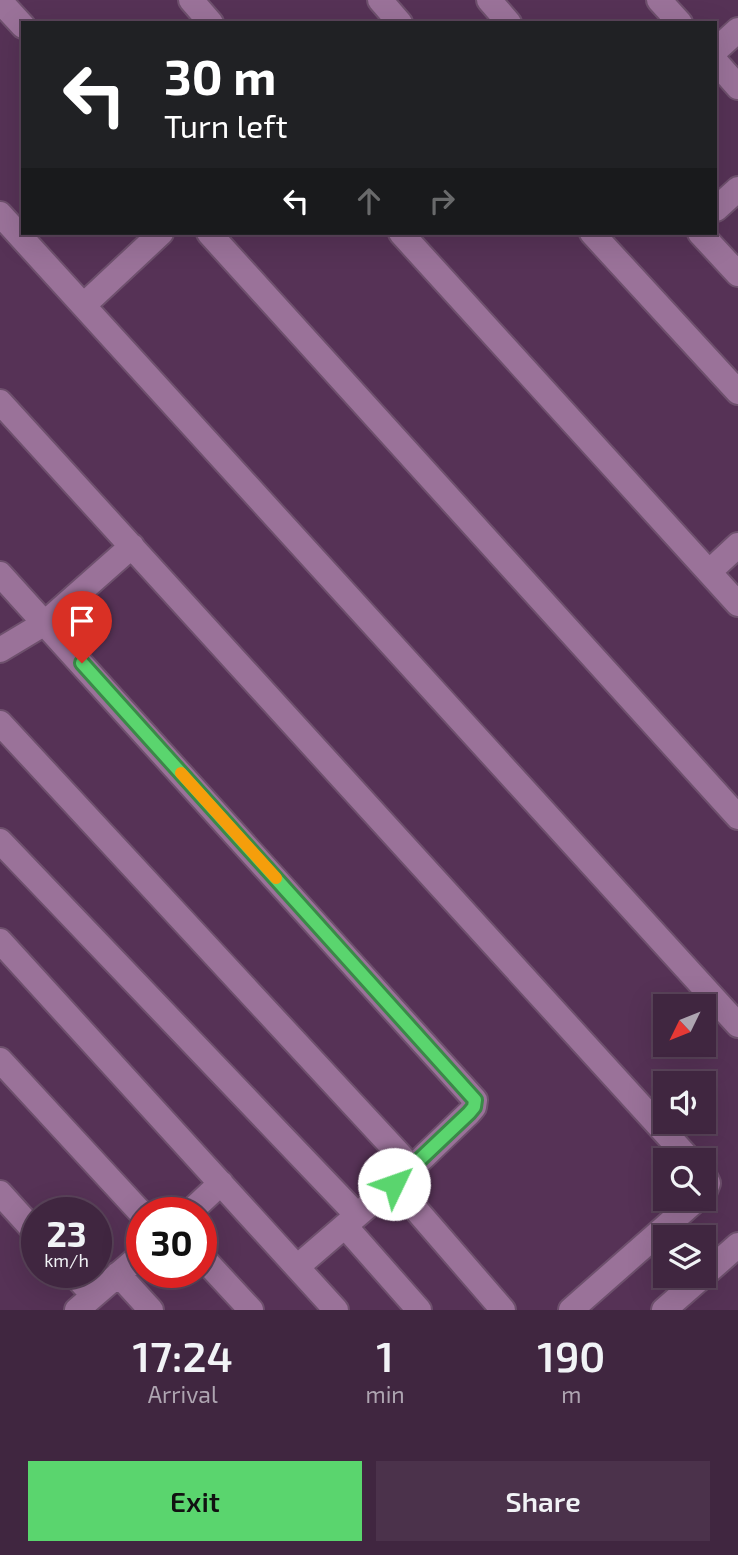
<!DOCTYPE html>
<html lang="en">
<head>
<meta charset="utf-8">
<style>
  :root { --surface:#402640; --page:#4b324b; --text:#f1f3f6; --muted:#aea5b1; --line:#594359; --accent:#5ad56e }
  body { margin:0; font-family:"Exo 2",sans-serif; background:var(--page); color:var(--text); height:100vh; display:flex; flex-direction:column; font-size:26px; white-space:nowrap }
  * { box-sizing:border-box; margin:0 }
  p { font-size:23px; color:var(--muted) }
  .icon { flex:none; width:38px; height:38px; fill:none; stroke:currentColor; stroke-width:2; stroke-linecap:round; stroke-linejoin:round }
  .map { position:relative; height:1310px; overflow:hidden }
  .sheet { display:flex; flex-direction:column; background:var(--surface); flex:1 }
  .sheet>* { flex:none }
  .top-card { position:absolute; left:21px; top:21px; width:696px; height:214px; border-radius:0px; box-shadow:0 7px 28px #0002,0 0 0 2px var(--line); background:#202124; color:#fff; overflow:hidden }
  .needle { width:46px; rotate:227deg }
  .buttons { position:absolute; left:653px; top:994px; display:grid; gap:14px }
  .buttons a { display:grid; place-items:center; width:63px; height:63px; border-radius:0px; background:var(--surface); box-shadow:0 7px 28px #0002,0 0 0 2px var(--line); font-size:35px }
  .speed { position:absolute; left:21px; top:1197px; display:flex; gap:14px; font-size:35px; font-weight:700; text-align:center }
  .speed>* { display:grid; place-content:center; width:91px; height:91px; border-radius:50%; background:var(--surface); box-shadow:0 7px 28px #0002,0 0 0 2px var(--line); line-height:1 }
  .speed small { font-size:18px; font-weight:400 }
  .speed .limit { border:10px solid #d22; background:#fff; color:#111 }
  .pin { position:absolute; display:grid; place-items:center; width:60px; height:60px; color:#fff; margin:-72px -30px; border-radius:50% 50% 50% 0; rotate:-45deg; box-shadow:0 0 7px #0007 }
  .pin .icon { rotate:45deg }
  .me { position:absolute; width:77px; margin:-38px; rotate:48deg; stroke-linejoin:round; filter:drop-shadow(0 0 5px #0008) }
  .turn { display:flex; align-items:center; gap:24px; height:147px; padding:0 28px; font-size:32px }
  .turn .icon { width:91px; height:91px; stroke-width:2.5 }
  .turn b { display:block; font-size:49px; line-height:60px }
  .lanes { display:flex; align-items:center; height:66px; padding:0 28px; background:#0003; justify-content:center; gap:35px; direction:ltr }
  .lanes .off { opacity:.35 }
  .eta { display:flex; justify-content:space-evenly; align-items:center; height:119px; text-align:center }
  .eta b { font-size:42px; font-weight:600; line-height:49px }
  .action { display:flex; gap:14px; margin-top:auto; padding:14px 28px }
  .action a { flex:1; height:80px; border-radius:0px; background:var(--accent); color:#111; font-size:28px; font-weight:600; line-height:80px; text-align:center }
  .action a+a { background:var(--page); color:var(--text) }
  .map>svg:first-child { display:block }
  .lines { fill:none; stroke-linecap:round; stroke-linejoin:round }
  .street-casing { stroke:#6e506d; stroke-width:28 }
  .street { stroke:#9a7299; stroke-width:24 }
  .route-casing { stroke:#3a8a48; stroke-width:18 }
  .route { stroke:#5ad56e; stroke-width:12 }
  .slow { stroke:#f59e0b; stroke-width:12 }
</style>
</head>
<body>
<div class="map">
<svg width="738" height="1310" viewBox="0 0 738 1310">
  <rect width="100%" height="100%" fill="#563256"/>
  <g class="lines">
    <defs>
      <path id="street" d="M191,0L211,23
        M380,0L400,23
        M489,0L509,23
        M659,0L680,23
        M0,1L23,26
        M716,50L738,30
        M716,62L738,87
        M716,209L738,189
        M0,214L738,1025
        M209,233L738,817
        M401,233L738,604
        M592,233L738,392
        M700,233L738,274
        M84,305L161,233
        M0,402L690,1160
        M709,572L738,545
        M0,574L475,1100L474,1107L469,1113L412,1168L297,1267
        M0,650L45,623L132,546
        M0,723L412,1168
        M0,841L357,1215
        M0,941L336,1310
        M0,1060L142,1214
        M704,1175L708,1183L704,1193
        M394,1184L503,1310
        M0,1193L37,1234
        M189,1213L221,1183
        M345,1226L419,1310
        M201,1256L251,1310
        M72,1272L93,1295
        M118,1274L151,1310
        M704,1275L738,1245
        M77,1310L142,1254
        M571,1310L697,1199
        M664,1310L703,1276"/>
    </defs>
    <use href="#street" class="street-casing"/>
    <use href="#street" class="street"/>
  </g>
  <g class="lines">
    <defs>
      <path id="route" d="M82,663L475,1100L474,1107L469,1113L394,1184"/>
    </defs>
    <use href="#route" class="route-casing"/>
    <use href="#route" class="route"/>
    <path class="slow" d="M181,773L276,878"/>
  </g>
</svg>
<div class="buttons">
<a><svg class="needle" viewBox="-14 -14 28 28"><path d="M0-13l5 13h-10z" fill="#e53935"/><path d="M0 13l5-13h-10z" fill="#aea5b1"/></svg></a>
<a><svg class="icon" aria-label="sound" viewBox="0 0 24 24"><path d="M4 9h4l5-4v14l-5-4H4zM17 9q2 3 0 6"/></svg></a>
<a><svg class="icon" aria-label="search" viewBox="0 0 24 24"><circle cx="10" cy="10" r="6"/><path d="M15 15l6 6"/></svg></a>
<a><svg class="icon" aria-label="layers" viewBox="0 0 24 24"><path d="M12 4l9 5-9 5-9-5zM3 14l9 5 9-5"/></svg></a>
</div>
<div class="speed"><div>23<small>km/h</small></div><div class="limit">30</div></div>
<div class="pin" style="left:82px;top:663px;background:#d93025"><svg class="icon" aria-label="arrive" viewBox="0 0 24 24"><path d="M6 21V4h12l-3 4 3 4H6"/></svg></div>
<svg class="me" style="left:394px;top:1184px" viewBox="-20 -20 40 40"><circle r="19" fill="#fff"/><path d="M0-13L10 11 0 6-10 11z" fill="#5ad56e"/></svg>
<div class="top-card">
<div class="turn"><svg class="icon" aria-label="left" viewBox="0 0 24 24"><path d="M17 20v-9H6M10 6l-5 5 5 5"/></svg><div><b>30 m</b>Turn left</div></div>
<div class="lanes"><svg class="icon" aria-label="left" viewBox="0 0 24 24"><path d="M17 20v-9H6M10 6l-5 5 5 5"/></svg><svg class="icon off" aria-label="ahead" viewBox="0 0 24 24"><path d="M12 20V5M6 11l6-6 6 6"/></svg><svg class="icon off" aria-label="right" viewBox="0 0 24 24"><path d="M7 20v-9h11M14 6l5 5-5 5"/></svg></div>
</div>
</div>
<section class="sheet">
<div class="eta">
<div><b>17:24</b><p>Arrival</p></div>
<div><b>1</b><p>min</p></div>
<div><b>190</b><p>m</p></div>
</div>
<div class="action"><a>Exit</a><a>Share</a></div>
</section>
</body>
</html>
